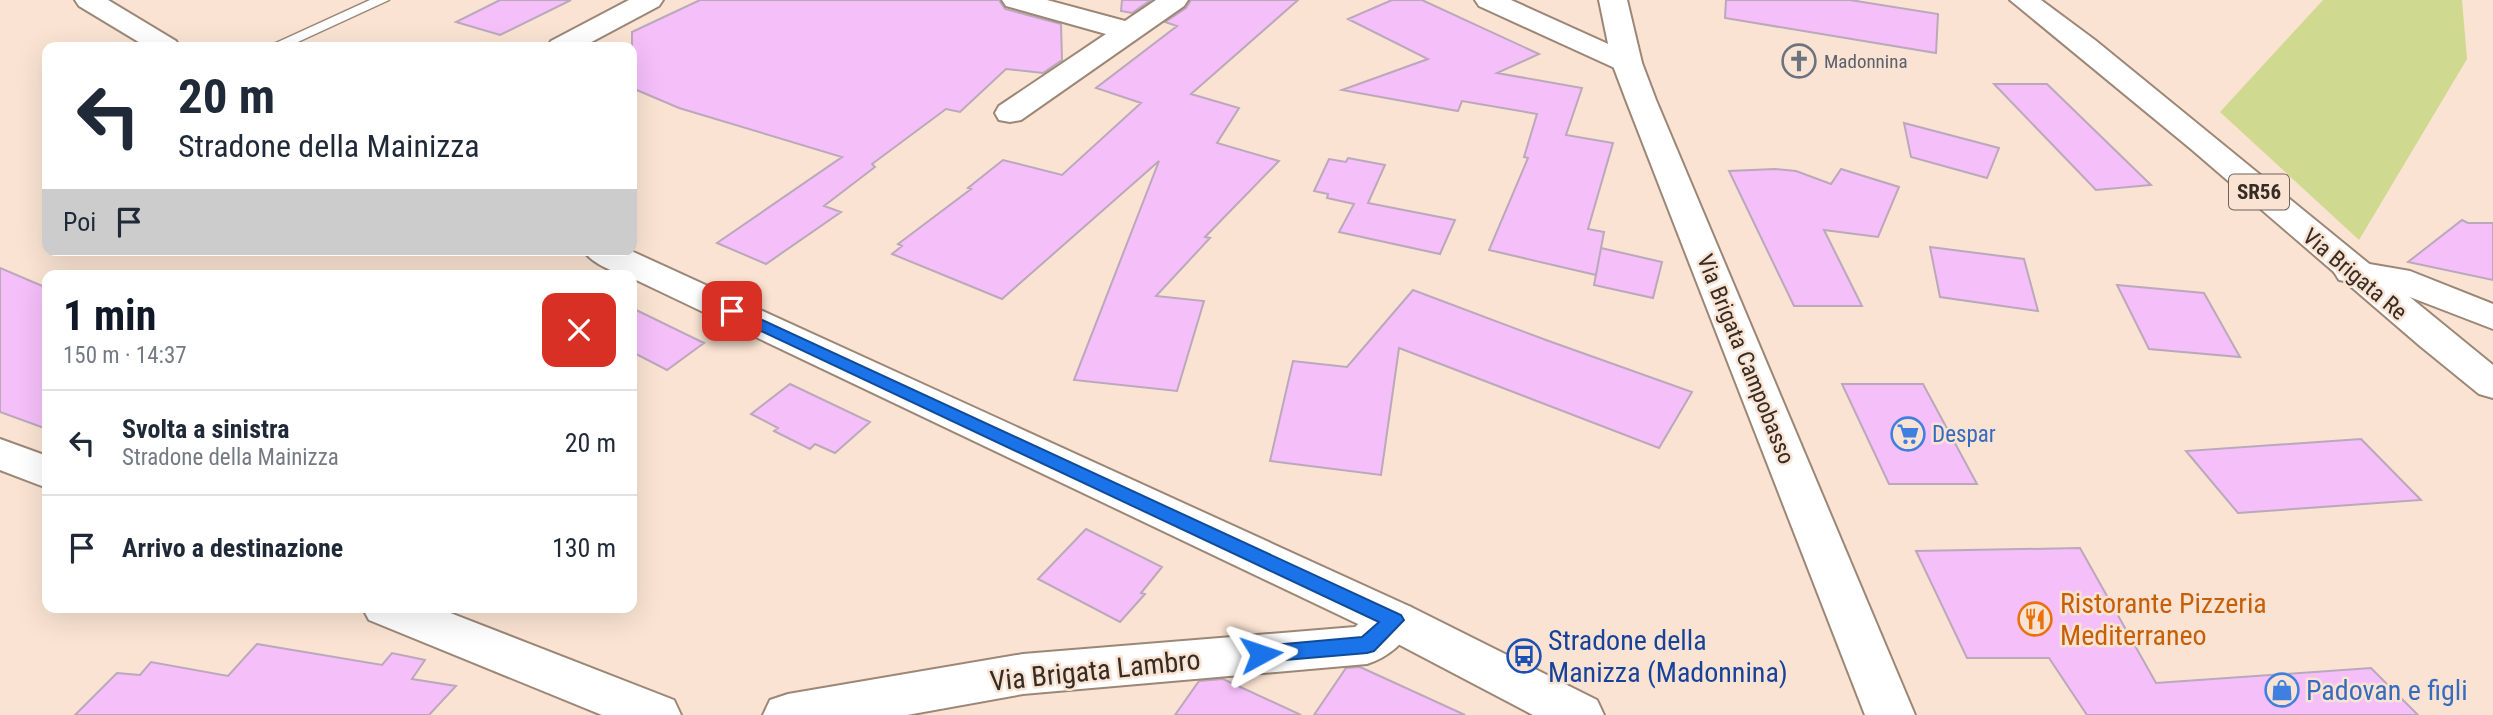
<!DOCTYPE html>
<html lang="it">
<head>
<meta charset="utf-8">
<style>
  :root { --surface:#fff; --page:#f6f6f7; --text:#1f2937; --muted:#747a83; --line:#e0e1e3; --accent:#111827 }
  body { margin:0; font-family:"Roboto Condensed",sans-serif; background:var(--page); color:var(--text); height:100vh; display:flex; flex-direction:column; font-size:26px; white-space:nowrap }
  * { box-sizing:border-box; margin:0 }
  p { font-size:23px; color:var(--muted) }
  .icon { flex:none; width:38px; height:38px; fill:none; stroke:currentColor; stroke-width:2; stroke-linecap:round; stroke-linejoin:round }
  .map { position:relative; flex:1; overflow:hidden }
  .sheet { position:absolute; left:42px; top:270px; width:595px; height:343px; display:flex; flex-direction:column; background:var(--surface); border-radius:14px; box-shadow:0 7px 28px #0002 }
  .sheet>* { flex:none }
  .hud { position:absolute; left:42px; top:42px; width:595px; height:214px; border-radius:14px; box-shadow:0 7px 28px #0002; background:#fff; color:var(--text); overflow:hidden }
  .pin { position:absolute; display:grid; place-items:center; width:60px; height:60px; color:#fff; margin:-30px; border-radius:14px; box-shadow:0 4px 10px #0006 }
  .me { position:absolute; width:77px; margin:-38px; rotate:85deg; stroke-linejoin:round; filter:drop-shadow(0 0 5px #0008) }
  .turn { display:flex; align-items:center; gap:24px; height:147px; padding:0 21px; font-size:32px }
  .turn .icon { width:91px; height:91px; stroke-width:2.5 }
  .turn b { display:block; font-size:49px; line-height:60px }
  .then { display:flex; align-items:center; height:66px; padding:0 21px; background:#0003; gap:14px; font-size:26px }
  .round { display:grid; place-items:center; flex:none; width:74px; height:74px; border-radius:14px; background:var(--page) }
  .overview { display:flex; align-items:center; justify-content:space-between; height:119px; padding:0 21px }
  h1 { font-size:42px; font-weight:700; line-height:52px; color:var(--accent) }
  ul { padding:0; list-style:none }
  li { display:flex; align-items:center; gap:21px; height:105px; padding:0 21px; border-top:2px solid var(--line) }
  li div { flex:1 }
  li b { display:block; font-size:26px }
  li em { font-style:normal }
  .map>svg:first-child { display:block }
  .green { fill:#cfd98f }
  .building { fill:#f5bff9; stroke:#baa8bb; stroke-width:2 }
  .lines { fill:none; stroke-linecap:round; stroke-linejoin:round }
  .lane-casing { stroke:#9c8777; stroke-width:3 }
  .street-casing { stroke:#9c8777; stroke-width:4 }
  .secondary-casing { stroke:#9c8777; stroke-width:4 }
  .primary-casing { stroke:#9c8777; stroke-width:4 }
  .lane { fill:#fff; fill-rule:evenodd }
  .street { fill:#fff; fill-rule:evenodd }
  .secondary { fill:#fff; fill-rule:evenodd }
  .primary { fill:#fff; fill-rule:evenodd }
  .route { fill:#1a73e8; stroke:#114b97; stroke-width:2 }
  .labels { text-anchor:middle; stroke-width:5; stroke-linejoin:round; paint-order:stroke }
  .far-worship-label { font-size:19px; fill:#5b616d; stroke:#fae3d2; text-anchor:start }
  .shield { fill:#fae3d2; stroke:#6f6359; stroke-width:2 }
  .shield-label { font-size:21px; font-weight:bold; fill:#342c25 }
  .street-label { font-size:23px; fill:#342c25; stroke:#fae3d2 }
  .shop-label { font-size:23px; fill:#366cbe; stroke:#fae3d2; text-anchor:start }
  .near-food-label { font-size:28px; fill:#c56008; stroke:#fae3d2; text-anchor:start }
  .near-transit-label { font-size:28px; fill:#164399; stroke:#fae3d2; text-anchor:start }
  .near-street-label { font-size:28px; fill:#342c25; stroke:#fae3d2 }
  .near-shop-label { font-size:28px; fill:#366cbe; stroke:#fae3d2; text-anchor:start }
</style>
</head>
<body>
<div class="map">
<svg width="2493" height="715" viewBox="0 0 2493 715">
  <rect width="100%" height="100%" fill="#fae3d2"/>
  <path class="green" d="M2323,0H2462L2467,59L2359,240L2220,112Z"/>
  <path class="building" d="M500,0H571L500,35L456,22Z
    M700,0H999L1005,9L1061,24L1062,60L1043,73L1006,69L960,112L946,109L872,164L875,167L824,206L841,212L766,264L717,243L842,157L679,108L632,88V32Z
    M1122,0H1151L1132,13L1121,11Z
    M1191,0H1298L1191,94L1239,108L1217,143L1279,161L1205,237L1210,238L1156,296L1204,301L1177,391L1074,380L1159,161L1002,299L892,254L902,246L898,244L971,189L968,188L1003,160L1062,175L1141,103L1096,88L1177,26L1165,22L1186,8Z
    M1392,0H1422L1539,54L1497,73L1582,88L1566,135L1613,143L1588,229L1604,232L1596,275L1489,250L1528,158L1524,157L1537,114L1462,101L1458,111L1342,90L1428,59L1348,19Z
    M1726,0H1850L1938,14L1936,53L1725,18Z
    M1994,84H2047L2151,185L2096,190Z
    M1904,123L1999,148L1987,178L1911,157Z
    M1348,158L1385,165L1368,203L1455,220L1440,254L1339,232L1354,204L1327,198L1328,194L1314,191L1329,159L1346,162Z
    M1775,169L1796,171L1831,184L1841,169L1899,187L1878,237L1824,230L1862,306H1794L1729,171Z
    M2462,220L2468,223H2493V280L2408,262Z
    M1930,247L2024,259L2038,311L1940,297Z
    M1601,248L1662,262L1653,298L1594,285Z
    M0,268L47,288V429L0,412Z
    M2117,285L2204,293L2240,357L2149,349Z
    M1413,290L1546,340L1692,392L1659,448L1399,348L1381,475L1270,461L1293,361L1347,367Z
    M632,308L704,343L667,370L632,352Z
    M790,384L870,422L835,453L815,444L810,449L774,431L778,428L751,414Z
    M1842,384H1923L1977,484H1889Z
    M2361,439L2421,500L2238,513L2186,451Z
    M1086,529L1162,567L1141,593L1145,594L1120,622L1038,579Z
    M2080,548L2156,683L2371,668L2418,715H2087L2049,658H1967L1916,551Z
    M257,644L382,665L392,653L425,660L412,679L456,686L429,715H75L117,673L140,675L151,662L228,676Z
    M1360,667L1465,715H1314L1346,668Z
    M1223,679L1301,715H1175L1199,681Z"/>
  <g class="lines">
    <defs>
      <path id="lane" d="M370,0H389L287,47H267Z"/>
      <path id="street" d="M629,0H663L659,6L582,47H547L551,41Z
        M1002,0H1047L1125,21L1156,0H1188L1184,6L1021,120L1010,122L999,120L995,113L999,106L1106,34L1006,6Z
        M1475,0H1511L1637,57L1642,63L1637,69L1627,72L1617,69L1479,6Z
        M2352,261L2410,271L2493,304V329L2389,289L2339,280L2334,272L2339,264Z
        M0,439L47,456V488L0,470Z
        M1394,601L1411,607L1417,620C1407,641 1389,657 1367,664L1023,694L907,715H763L770,700L788,694L1023,654L1355,627L1377,607Z
        M362,607H435L674,700L681,715H602L369,620Z"/>
      <path id="secondary" d="M1599,0H1627L1642,63L1656,100L1915,715H1865L1626,100L1612,63Z"/>
      <path id="primary" d="M75,0H108L176,41L180,47H147L79,6Z
        M2010,0H2041L2095,40L2493,365V398L2479,394L2420,346L2191,149Z
        M583,250H629L1411,607L1597,700L1604,715H1533L1377,633L632,278V275C617,275 591,263 583,250Z"/>
    </defs>
    <use href="#lane" class="lane-casing"/>
    <use href="#street" class="street-casing"/>
    <use href="#secondary" class="secondary-casing"/>
    <use href="#primary" class="primary-casing"/>
    <use href="#lane" class="lane"/>
    <use href="#street" class="street"/>
    <use href="#secondary" class="secondary"/>
    <use href="#primary" class="primary"/>
  </g>
  <path class="route" d="M732,306L1401,615L1404,620L1374,651L1367,653L1261,662L1254,660L1251,654L1254,648L1261,646L1362,637L1379,622L727,315L725,311Z"/>
  <defs>
    <symbol id="church-ring" viewBox="-11 -11 22 22"><circle r="9.5" fill="#fae3d2" stroke="#6b7280" stroke-width="1.5"/><path d="M-1.2-6h2.4v3.5h3.3v2.4h-3.3V6h-2.4V-.1h-3.3v-2.4h3.3Z" fill="#6b7280"/></symbol>
    <symbol id="supermarket-ring" viewBox="-11 -11 22 22"><circle r="9.5" fill="#fae3d2" stroke="#3f7fe0" stroke-width="1.5"/><path d="M-6-5.5h2.5l.6 2H6L4.5 2H-2.5L-4.4-4H-6ZM-1.5 3.2a1.3 1.3 0 1 0 .1 0ZM3 3.2a1.3 1.3 0 1 0 .1 0Z" fill="#3f7fe0"/></symbol>
    <symbol id="restaurant-ring" viewBox="-11 -11 22 22"><circle r="9.5" fill="#fae3d2" stroke="#e8710a" stroke-width="1.5"/><path d="M-5-6h1v4h1v-4h1v4h1v-4h1v5L-1.5 .5V6h-2V.5L-5-1ZM5-6V6H3V1.5H1.5Q1.5-4 5-6Z" fill="#e8710a"/></symbol>
    <symbol id="bus-ring" viewBox="-11 -11 22 22"><circle r="9.5" fill="#fae3d2" stroke="#1a4fb4" stroke-width="1.5"/><path d="M-5-6H5V4H4V6H2V4H-2V6H-4V4H-5ZM-3.5-4V0h7V-4ZM-3.5 1.2v1.5H-2V1.2ZM2 1.2v1.5H3.5V1.2Z" fill="#1a4fb4"/></symbol>
    <symbol id="shop-ring" viewBox="-11 -11 22 22"><circle r="9.5" fill="#fae3d2" stroke="#3f7fe0" stroke-width="1.5"/><path d="M-5-2.5h2.3a2.7 3.5 0 0 1 5.4 0H5L5.5 6h-11ZM-1.5-2.5h3a1.5 2.3 0 0 0-3 0Z" fill="#3f7fe0"/></symbol>
  </defs>
  <g fill-rule="evenodd">
    <use href="#church-ring" x="1780" y="42" width="38" height="38"/>
    <use href="#supermarket-ring" x="1889" y="415" width="38" height="38"/>
    <use href="#restaurant-ring" x="2016" y="600" width="38" height="38"/>
    <use href="#bus-ring" x="1505" y="637" width="38" height="38"/>
    <use href="#shop-ring" x="2263" y="671" width="38" height="38"/>
  </g>
  <g class="labels">
    <g class="far-worship-label">
      <text x="1824" y="68">Madonnina</text>
    </g>
    <rect class="shield" x="2229" y="174.5" width="60" height="35" rx="5"/>
    <g class="shield-label">
      <text x="2259" y="199">SR56</text>
    </g>
    <g class="street-label">
      <text transform="translate(2355 274) rotate(40)" y="8">Via Brigata Re</text>
      <text transform="translate(1746 359) rotate(68)" y="8">Via Brigata Campobasso</text>
    </g>
    <g class="shop-label">
      <text x="1932" y="442">Despar</text>
    </g>
    <g class="near-food-label">
      <text x="2060" y="613">Ristorante Pizzeria<tspan x="2060" dy="32">Mediterraneo</tspan></text>
    </g>
    <g class="near-transit-label">
      <text x="1548" y="650">Stradone della<tspan x="1548" dy="32">Manizza (Madonnina)</tspan></text>
    </g>
    <g class="near-street-label">
      <text transform="translate(1095 670) rotate(-6)" y="10">Via Brigata Lambro</text>
    </g>
    <g class="near-shop-label">
      <text x="2306" y="700">Padovan e figli</text>
    </g>
  </g>
</svg>
<div class="pin" style="left:732px;top:311px;background:#d93025"><svg class="icon" aria-label="arrive" viewBox="0 0 24 24"><path d="M6 21V4h12l-3 4 3 4H6"/></svg></div>
<svg class="me" style="left:1261px;top:654px" viewBox="-20 -20 40 40"><path d="M0-17L14 15 0 8-14 15z" fill="#1a73e8" stroke="#fff" stroke-width="4"/></svg>
<div class="hud">
<div class="turn"><svg class="icon" aria-label="left" viewBox="0 0 24 24"><path d="M17 20v-9H6M10 6l-5 5 5 5"/></svg><div><b>20 m</b>Stradone della Mainizza</div></div>
<div class="then">Poi<svg class="icon" aria-label="arrive" viewBox="0 0 24 24"><path d="M6 21V4h12l-3 4 3 4H6"/></svg></div>
</div>
<section class="sheet">
<div class="overview"><div><h1>1 min</h1><p>150 m · 14:37</p></div><a class="round" style="background:#d93025;color:#fff"><svg class="icon" aria-label="close" viewBox="0 0 24 24"><path d="M6 6l12 12M18 6L6 18"/></svg></a></div>
<ul>
<li><svg class="icon" aria-label="left" viewBox="0 0 24 24"><path d="M17 20v-9H6M10 6l-5 5 5 5"/></svg><div><b>Svolta a sinistra</b><p>Stradone della Mainizza</p></div><em>20 m</em></li>
<li><svg class="icon" aria-label="arrive" viewBox="0 0 24 24"><path d="M6 21V4h12l-3 4 3 4H6"/></svg><div><b>Arrivo a destinazione</b></div><em>130 m</em></li>
</ul>
</section>
</div>
</body>
</html>
